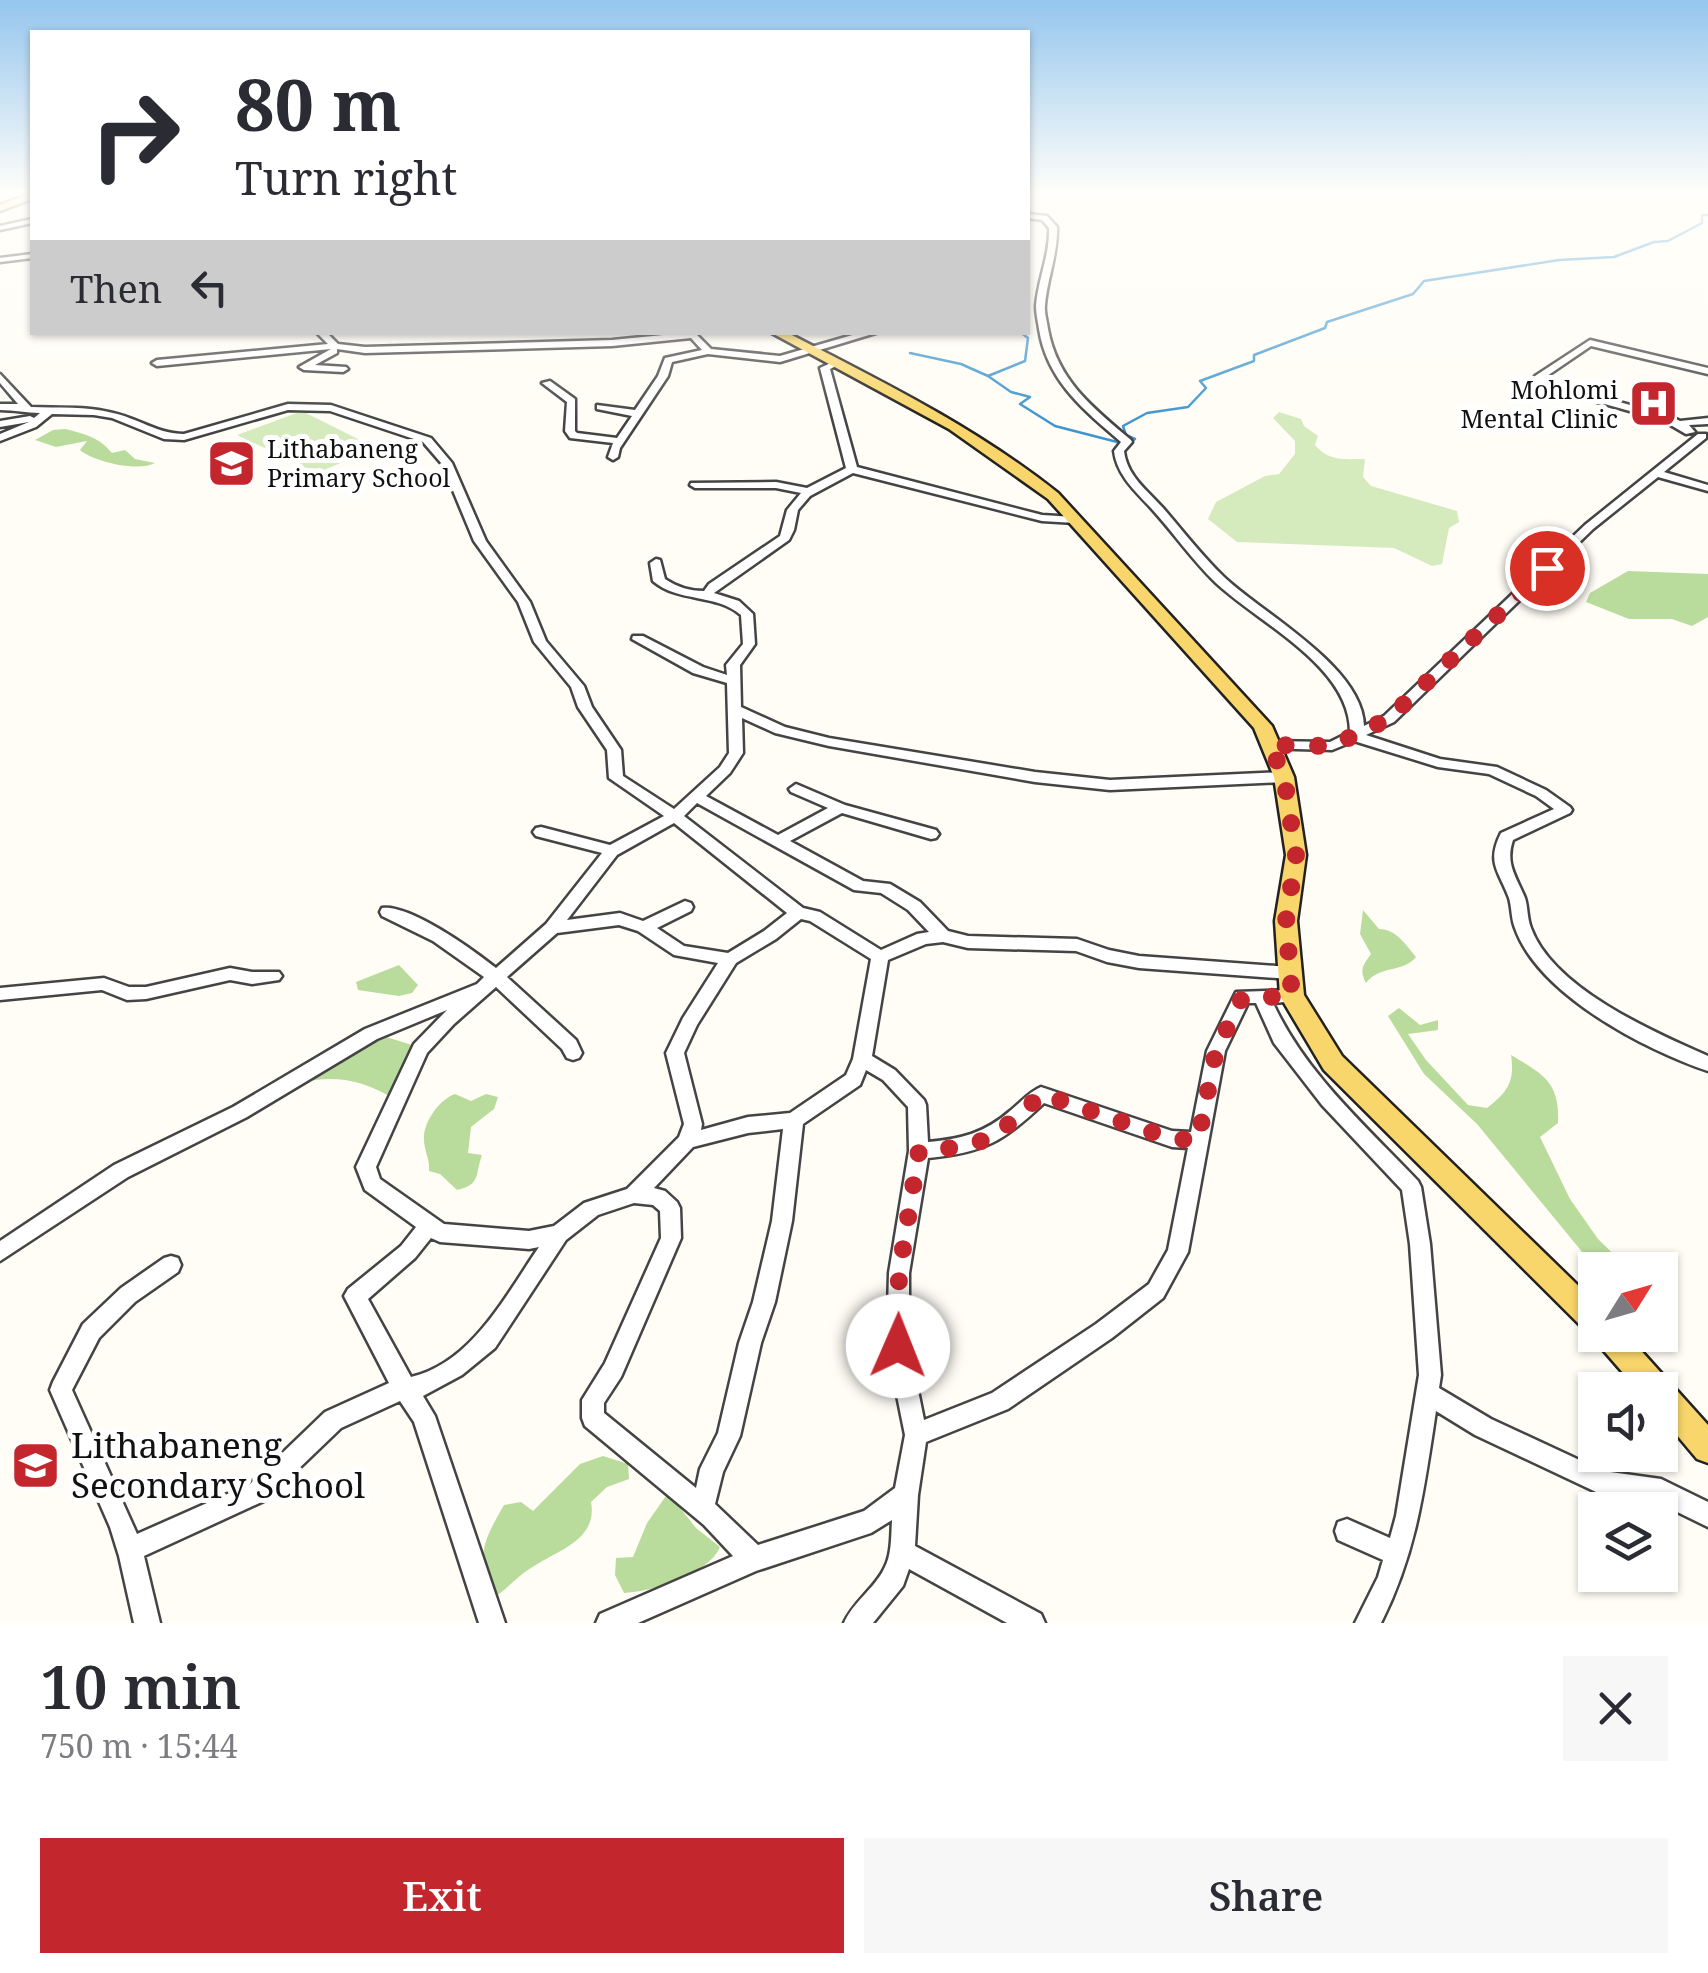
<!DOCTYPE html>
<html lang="en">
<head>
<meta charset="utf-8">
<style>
  :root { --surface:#fff; --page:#f7f7f7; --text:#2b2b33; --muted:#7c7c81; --accent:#c4262e }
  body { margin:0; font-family:"Noto Serif",serif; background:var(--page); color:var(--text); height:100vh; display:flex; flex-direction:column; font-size:38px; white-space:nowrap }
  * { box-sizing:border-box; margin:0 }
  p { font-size:32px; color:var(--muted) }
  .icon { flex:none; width:55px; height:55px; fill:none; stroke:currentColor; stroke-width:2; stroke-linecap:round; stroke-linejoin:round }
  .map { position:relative; height:1623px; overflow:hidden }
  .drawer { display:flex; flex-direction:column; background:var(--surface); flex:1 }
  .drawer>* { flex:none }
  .guide { position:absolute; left:30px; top:30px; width:1000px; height:305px; border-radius:0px; box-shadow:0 2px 8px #0004; background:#fff; color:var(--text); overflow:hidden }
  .needle { width:65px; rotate:53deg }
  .tools { position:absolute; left:1578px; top:1252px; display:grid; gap:20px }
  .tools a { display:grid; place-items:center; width:100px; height:100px; border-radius:0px; background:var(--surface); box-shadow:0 2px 8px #0004; font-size:50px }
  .pin { position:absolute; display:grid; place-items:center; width:85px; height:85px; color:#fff; margin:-42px; border:5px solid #fff; border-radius:50%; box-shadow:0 2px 10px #0007 }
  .me { position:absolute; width:110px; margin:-55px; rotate:1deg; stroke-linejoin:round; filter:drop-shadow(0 0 8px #0008) }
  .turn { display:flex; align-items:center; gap:35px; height:210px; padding:0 40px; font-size:45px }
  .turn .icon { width:130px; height:130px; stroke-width:2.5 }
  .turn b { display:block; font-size:70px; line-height:85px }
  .then { display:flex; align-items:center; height:95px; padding:0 40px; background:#0003; gap:20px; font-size:38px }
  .round { display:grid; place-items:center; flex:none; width:105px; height:105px; border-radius:0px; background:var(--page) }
  .summary { display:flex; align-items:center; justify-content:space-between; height:170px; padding:0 40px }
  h1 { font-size:60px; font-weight:600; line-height:75px }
  .primary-button { display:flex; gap:20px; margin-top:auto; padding:20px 40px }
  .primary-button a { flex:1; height:115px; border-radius:0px; background:var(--accent); color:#fff; font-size:40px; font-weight:600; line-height:115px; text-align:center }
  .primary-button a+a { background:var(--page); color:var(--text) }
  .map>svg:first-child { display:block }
  .green { fill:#d5ebbd }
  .forest { fill:#b9dc9c }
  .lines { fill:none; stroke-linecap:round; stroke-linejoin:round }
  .stream { stroke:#3f96cf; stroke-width:2.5 }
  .minor-casing { stroke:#444; stroke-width:5 }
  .major-casing { stroke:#222; stroke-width:5 }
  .minor { fill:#fff; fill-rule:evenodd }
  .major { fill:#f9d66b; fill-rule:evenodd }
  .route { stroke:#c4262e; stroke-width:18; stroke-dasharray:0 32.4 }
  .labels { text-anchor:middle; stroke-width:10; stroke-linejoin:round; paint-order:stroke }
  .far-poi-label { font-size:25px; fill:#111; stroke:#fff; text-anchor:end }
  .near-poi-label { font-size:35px; fill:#111; stroke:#fff; text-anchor:start }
</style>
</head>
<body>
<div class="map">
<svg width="1708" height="1623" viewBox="0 0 1708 1623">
  <rect width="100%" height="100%" fill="#fffdf5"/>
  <path class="green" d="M302,411L376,448L317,473L237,435Z
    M1279,412L1301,419L1304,426L1318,436L1315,445C1329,462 1345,459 1365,459L1363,477L1371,486L1457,511L1459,522L1449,528L1442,564L1432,566L1394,548L1237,542L1208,519L1216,502L1265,476L1279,474L1295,454V441L1273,418Z"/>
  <path class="forest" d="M65,429C88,435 98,437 112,453L125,450L135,459L155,463C138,472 94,462 80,450L87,441L56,447L35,440L53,430Z
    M1628,571L1708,574V617L1692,626L1672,619H1629L1586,602L1590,593Z
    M1363,910L1379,929C1396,929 1406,945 1416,957C1403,973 1380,965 1366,983C1359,970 1363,965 1371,954L1360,934Z
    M399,965L418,985L412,993L399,996L358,990L356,982Z
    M1399,1008L1420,1025L1438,1020V1030L1408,1034L1426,1060L1468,1105L1487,1108C1508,1092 1515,1081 1511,1055C1543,1074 1560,1082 1558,1123L1540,1137L1570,1199L1598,1239L1630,1270H1597L1477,1124L1424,1074L1388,1016Z
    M380,1035L412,1045V1054L389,1096C362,1080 334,1075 304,1082Z
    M455,1094L471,1101L486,1094L498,1097L494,1109L471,1127L468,1153L482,1155C475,1174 481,1185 457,1190L440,1174L429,1171C430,1159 424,1151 424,1139C423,1122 440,1099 455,1094Z
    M603,1456L628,1464L629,1479L607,1487L591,1502C598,1540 558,1550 531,1568C517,1576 508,1589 493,1598C477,1555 481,1545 504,1505L521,1502L533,1511L580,1464Z
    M668,1493L696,1528L720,1547C709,1574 651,1592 624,1593L615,1575L616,1558L633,1557L647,1523Z"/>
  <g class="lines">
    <path class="stream" d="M1020,332L1028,338L1025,361L988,376L1011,392L1030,397L1020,404L1055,426L1121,443
      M910,353L961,364L988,376
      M1131,442L1135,439L1126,435L1123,426L1147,413L1188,407L1206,388L1200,381L1254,361V355L1325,328L1327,322L1413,294L1424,281L1559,260L1614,257L1654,242L1668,241L1702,223V215H1708"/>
    <defs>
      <path id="minor" d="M1028,214L1047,216L1057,227C1058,254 1047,279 1045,305C1044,313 1047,321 1048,329C1057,380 1093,408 1131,440L1132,442L1124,451C1127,476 1147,490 1163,508C1183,531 1202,556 1224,577C1263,614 1363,667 1364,726L1384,716L1585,525L1698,434H1706V438L1664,472L1708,485V491L1658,477L1593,529L1394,722L1366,735L1440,759L1497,767L1546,790L1570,807L1572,810L1570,813L1513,840C1505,864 1516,876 1525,898C1528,907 1527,918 1531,928C1553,988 1653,1032 1708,1056V1071C1645,1050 1538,994 1515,928C1511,918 1512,908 1509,898C1499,871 1486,863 1501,833L1554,809L1536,796L1489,774L1438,767L1354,741L1332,750L1265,748L1263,745L1270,741L1330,742L1350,732C1350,666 1260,624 1216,583C1192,560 1173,532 1151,508C1135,491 1117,475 1114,451L1121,442C1084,410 1047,381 1039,329C1038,322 1036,314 1036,306C1038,279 1050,255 1049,228L1042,220L1028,218Z
        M32,219V223L0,230V226Z
        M32,254V258L0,262V258Z
        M316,332H326L338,344L365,347L612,340L694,332L711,349L780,356L863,332H879L780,362L708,354L672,362L668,376L620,448L618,457L613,460L608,457L613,443L570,438L565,431L567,402L542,383L550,381L575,399V431L577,433L617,438L632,416L597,409V405L635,410L658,376L665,358L702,350L691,338L612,346L365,353L337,349V353L315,365L346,367L348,369L343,372L304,370L299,367L331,349L157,366L152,363L157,360L328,344Z
        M1590,340L1708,368V374L1591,346L1544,378L1550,383L1670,416L1680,421L1708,418V424L1689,425L1695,432L1686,434L1662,420L1544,387L1535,380V376Z
        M837,360L842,363L830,369L857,467L1042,515L1075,517L1081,520L1075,523L1042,521L853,473L810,496L798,510L794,530L789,540L714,593L739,601L753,614L755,644L740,665L741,707L785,727L829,738L1035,772L1110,780L1284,772L1291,777L1284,782L1110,790L1035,782L829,746L775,733L742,718L743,753L730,773L706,796L778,835L828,808L791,792L789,789L796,784L845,805L936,830L939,834L936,838L931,839L842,813L790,841L863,881L890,884L920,902L948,931L968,936L1077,939L1109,950L1139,956L1290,967L1296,969L1299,973L1296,977L1290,979L1139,968L1107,962L1076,951L968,948L943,942L926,944L888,960L872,1056L895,1070L924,1100L926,1105L928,1142C961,1139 985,1133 1010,1111C1020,1103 1029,1092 1041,1087L1172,1131L1191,1132L1207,1051L1236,992L1292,990L1298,991L1301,996L1298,1001L1273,1003C1305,1073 1366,1126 1418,1181L1421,1187L1430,1244L1441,1375L1439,1388L1491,1419L1603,1471L1661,1479L1708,1502V1527L1659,1503L1602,1495L1594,1491L1475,1435L1436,1411C1424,1489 1417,1551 1381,1623H1355L1378,1577L1383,1560L1338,1540L1335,1531L1338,1522L1347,1519L1390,1538L1396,1516L1419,1375L1410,1244L1402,1190L1322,1105L1274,1043L1256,1003H1248L1225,1051L1188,1252L1163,1298L1112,1338L1008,1409L926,1442L918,1495L915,1546L1041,1614L1045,1623H1007L909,1569L903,1586L873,1623H844C853,1602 874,1589 884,1569C892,1555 891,1536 892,1520L871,1533L756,1571L638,1623H596L600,1614L733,1556L704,1525L585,1426L582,1418V1400L605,1363L661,1238L660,1211L653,1205L634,1203L598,1215L566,1240L495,1348L462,1375L423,1396L435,1416L505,1623H479L414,1422L400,1401L341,1428L266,1500L144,1556L160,1623H134L119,1556L110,1527L50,1390L53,1382L83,1324L121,1288L164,1258L171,1256L178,1258L181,1265L178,1272L135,1302L99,1338L72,1390L137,1534L250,1484L325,1412L389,1383L344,1296L348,1289L401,1246L416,1227L365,1190L356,1167L414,1044L447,1010L377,1039L247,1117L128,1177L0,1261V1241L114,1165L233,1107L365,1029L477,984L484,977L433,941L382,916L380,912L382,908C410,904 473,950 496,968L546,924L602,853L536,836L533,832L536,828L541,827L610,845L664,816L609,778L607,750L578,707L571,687L534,642L518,602L474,541L442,464L423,442L330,411L288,410L184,440L164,439L112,418L94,415L52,414L36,427L0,441V434L29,422L0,427V421L30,416L34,418L40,413C26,413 15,410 0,410V404H18L0,383V374L31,407C58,408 86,406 113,413C137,418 158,434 184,434L288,404L331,405L431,438L452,463L486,541L530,602L546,641L584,686L592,707L621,750L623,776L674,809L720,767L729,753L727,683L693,673L632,639L633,636H643L703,667L727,675L726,665L743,644L741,615C715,593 679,603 653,581L650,563L656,559L660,560L665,579C677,587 689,591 704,591L709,584L780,536L787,510L801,493L776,488H695L690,485L691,483L776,482L807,488L846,468L820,368ZM697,803L854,890L881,893L908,910L929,932L917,934L881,950L820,912L803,908L684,816ZM674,823L787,913L764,931L728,953L684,946L657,928L691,911L693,907L691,903L685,901L643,921L620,913L567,920L617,855ZM801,919L810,921L871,959L853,1059L846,1075L790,1113L748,1117L701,1130L702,1124L684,1053L697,1025L736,963L776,939ZM619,925L638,931L674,955L718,963L683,1018L666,1053L684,1124L679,1137L627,1189L584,1203L554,1226L529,1231L444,1224L380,1179L376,1167L427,1053L454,1024L496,987L562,1049L567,1058L573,1060L579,1058L582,1053L576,1040L507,977L557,933ZM866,1070L883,1080L908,1107L909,1151L889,1273L887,1346L905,1435L895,1488L864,1511L758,1545L715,1504L723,1472L740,1436L761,1343L775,1302L792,1221L803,1124L860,1085ZM1044,1103L1172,1147L1188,1148L1168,1250L1149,1284L1096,1324L992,1393L924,1420L909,1346V1273L928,1158C984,1153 1004,1141 1044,1103ZM783,1129L772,1221L753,1302L739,1343L718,1433L700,1469L696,1488L604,1413V1403L621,1377L681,1238L680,1208L677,1202L665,1191L654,1188L693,1147L748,1133ZM431,1238L440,1242L529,1249L539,1247C506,1295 472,1363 411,1377L368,1299L415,1258Z
        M230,968L252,972H279L282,976L279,980L252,984L230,980L146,999L127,1000L102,990L0,1000V988L104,978L129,987H146Z"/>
      <path id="major" d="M32,193V199L0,211V205Z
        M770,332H786C881,381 975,427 1058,493L1272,726L1294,777L1306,855L1297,921L1304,995L1342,1056L1595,1302V1335H1627L1708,1425V1463L1697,1459L1660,1415V1390H1638L1598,1344L1594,1334L1585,1330L1324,1070L1280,996L1275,921L1286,855L1274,777L1254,728L1048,499L949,429Z"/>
    </defs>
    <use href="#minor" class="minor-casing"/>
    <use href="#major" class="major-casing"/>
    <use href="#minor" class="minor"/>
    <use href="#major" class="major"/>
  </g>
  <linearGradient id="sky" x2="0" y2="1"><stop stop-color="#95c6ee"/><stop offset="0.46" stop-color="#fffefa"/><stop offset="1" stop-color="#fffefa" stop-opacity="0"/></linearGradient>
  <rect width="1708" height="419" fill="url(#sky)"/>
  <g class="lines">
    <path class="route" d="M898,1346L899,1273L919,1151C988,1146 991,1141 1042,1094L1172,1139L1198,1140L1216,1051L1242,998L1292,996L1286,921L1296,855L1284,777L1270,745L1332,746L1388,719L1547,568"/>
  </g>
  <defs>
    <symbol id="hospital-square" viewBox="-11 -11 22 22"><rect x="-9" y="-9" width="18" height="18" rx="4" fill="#c4262e" stroke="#fff"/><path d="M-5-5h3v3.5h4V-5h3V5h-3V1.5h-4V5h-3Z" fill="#fff"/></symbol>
    <symbol id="school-square" viewBox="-11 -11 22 22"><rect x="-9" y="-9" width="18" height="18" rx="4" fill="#c4262e" stroke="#fff"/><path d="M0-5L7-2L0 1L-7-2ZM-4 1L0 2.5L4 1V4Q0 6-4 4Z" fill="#fff"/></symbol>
  </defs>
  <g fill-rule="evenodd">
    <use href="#hospital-square" x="1626" y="376" width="55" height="55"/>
    <use href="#school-square" x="204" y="436" width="55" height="55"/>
    <use href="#school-square" x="8" y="1438" width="55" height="55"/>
  </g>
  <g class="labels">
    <g class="far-poi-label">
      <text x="1618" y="399">Mohlomi<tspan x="1618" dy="29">Mental Clinic</tspan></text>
      <text x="267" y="458" text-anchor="start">Lithabaneng<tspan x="267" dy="29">Primary School</tspan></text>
    </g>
    <g class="near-poi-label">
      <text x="71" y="1458">Lithabaneng<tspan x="71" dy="40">Secondary School</tspan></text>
    </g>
  </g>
</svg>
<div class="tools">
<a><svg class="needle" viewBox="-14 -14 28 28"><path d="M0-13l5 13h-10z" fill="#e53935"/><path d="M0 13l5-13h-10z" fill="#7c7c81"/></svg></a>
<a><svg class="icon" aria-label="sound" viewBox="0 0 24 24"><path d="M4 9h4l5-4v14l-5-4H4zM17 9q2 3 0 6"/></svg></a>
<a><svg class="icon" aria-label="layers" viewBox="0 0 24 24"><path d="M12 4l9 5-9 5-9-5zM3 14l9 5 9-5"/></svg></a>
</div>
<div class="pin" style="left:1547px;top:568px;background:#d93025"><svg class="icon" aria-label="arrive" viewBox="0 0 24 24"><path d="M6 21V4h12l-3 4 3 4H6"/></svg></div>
<svg class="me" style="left:898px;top:1346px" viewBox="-20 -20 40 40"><circle r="19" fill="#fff"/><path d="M0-13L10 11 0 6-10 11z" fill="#c4262e"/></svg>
<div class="guide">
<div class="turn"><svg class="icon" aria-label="right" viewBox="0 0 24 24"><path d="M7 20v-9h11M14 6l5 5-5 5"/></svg><div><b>80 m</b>Turn right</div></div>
<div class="then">Then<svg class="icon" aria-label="left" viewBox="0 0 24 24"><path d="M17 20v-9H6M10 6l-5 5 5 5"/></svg></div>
</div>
</div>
<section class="drawer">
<div class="summary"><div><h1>10 min</h1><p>750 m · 15:44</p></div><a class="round"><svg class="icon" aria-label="close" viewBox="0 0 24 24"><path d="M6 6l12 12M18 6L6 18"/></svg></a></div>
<div class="primary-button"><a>Exit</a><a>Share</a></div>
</section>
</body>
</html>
